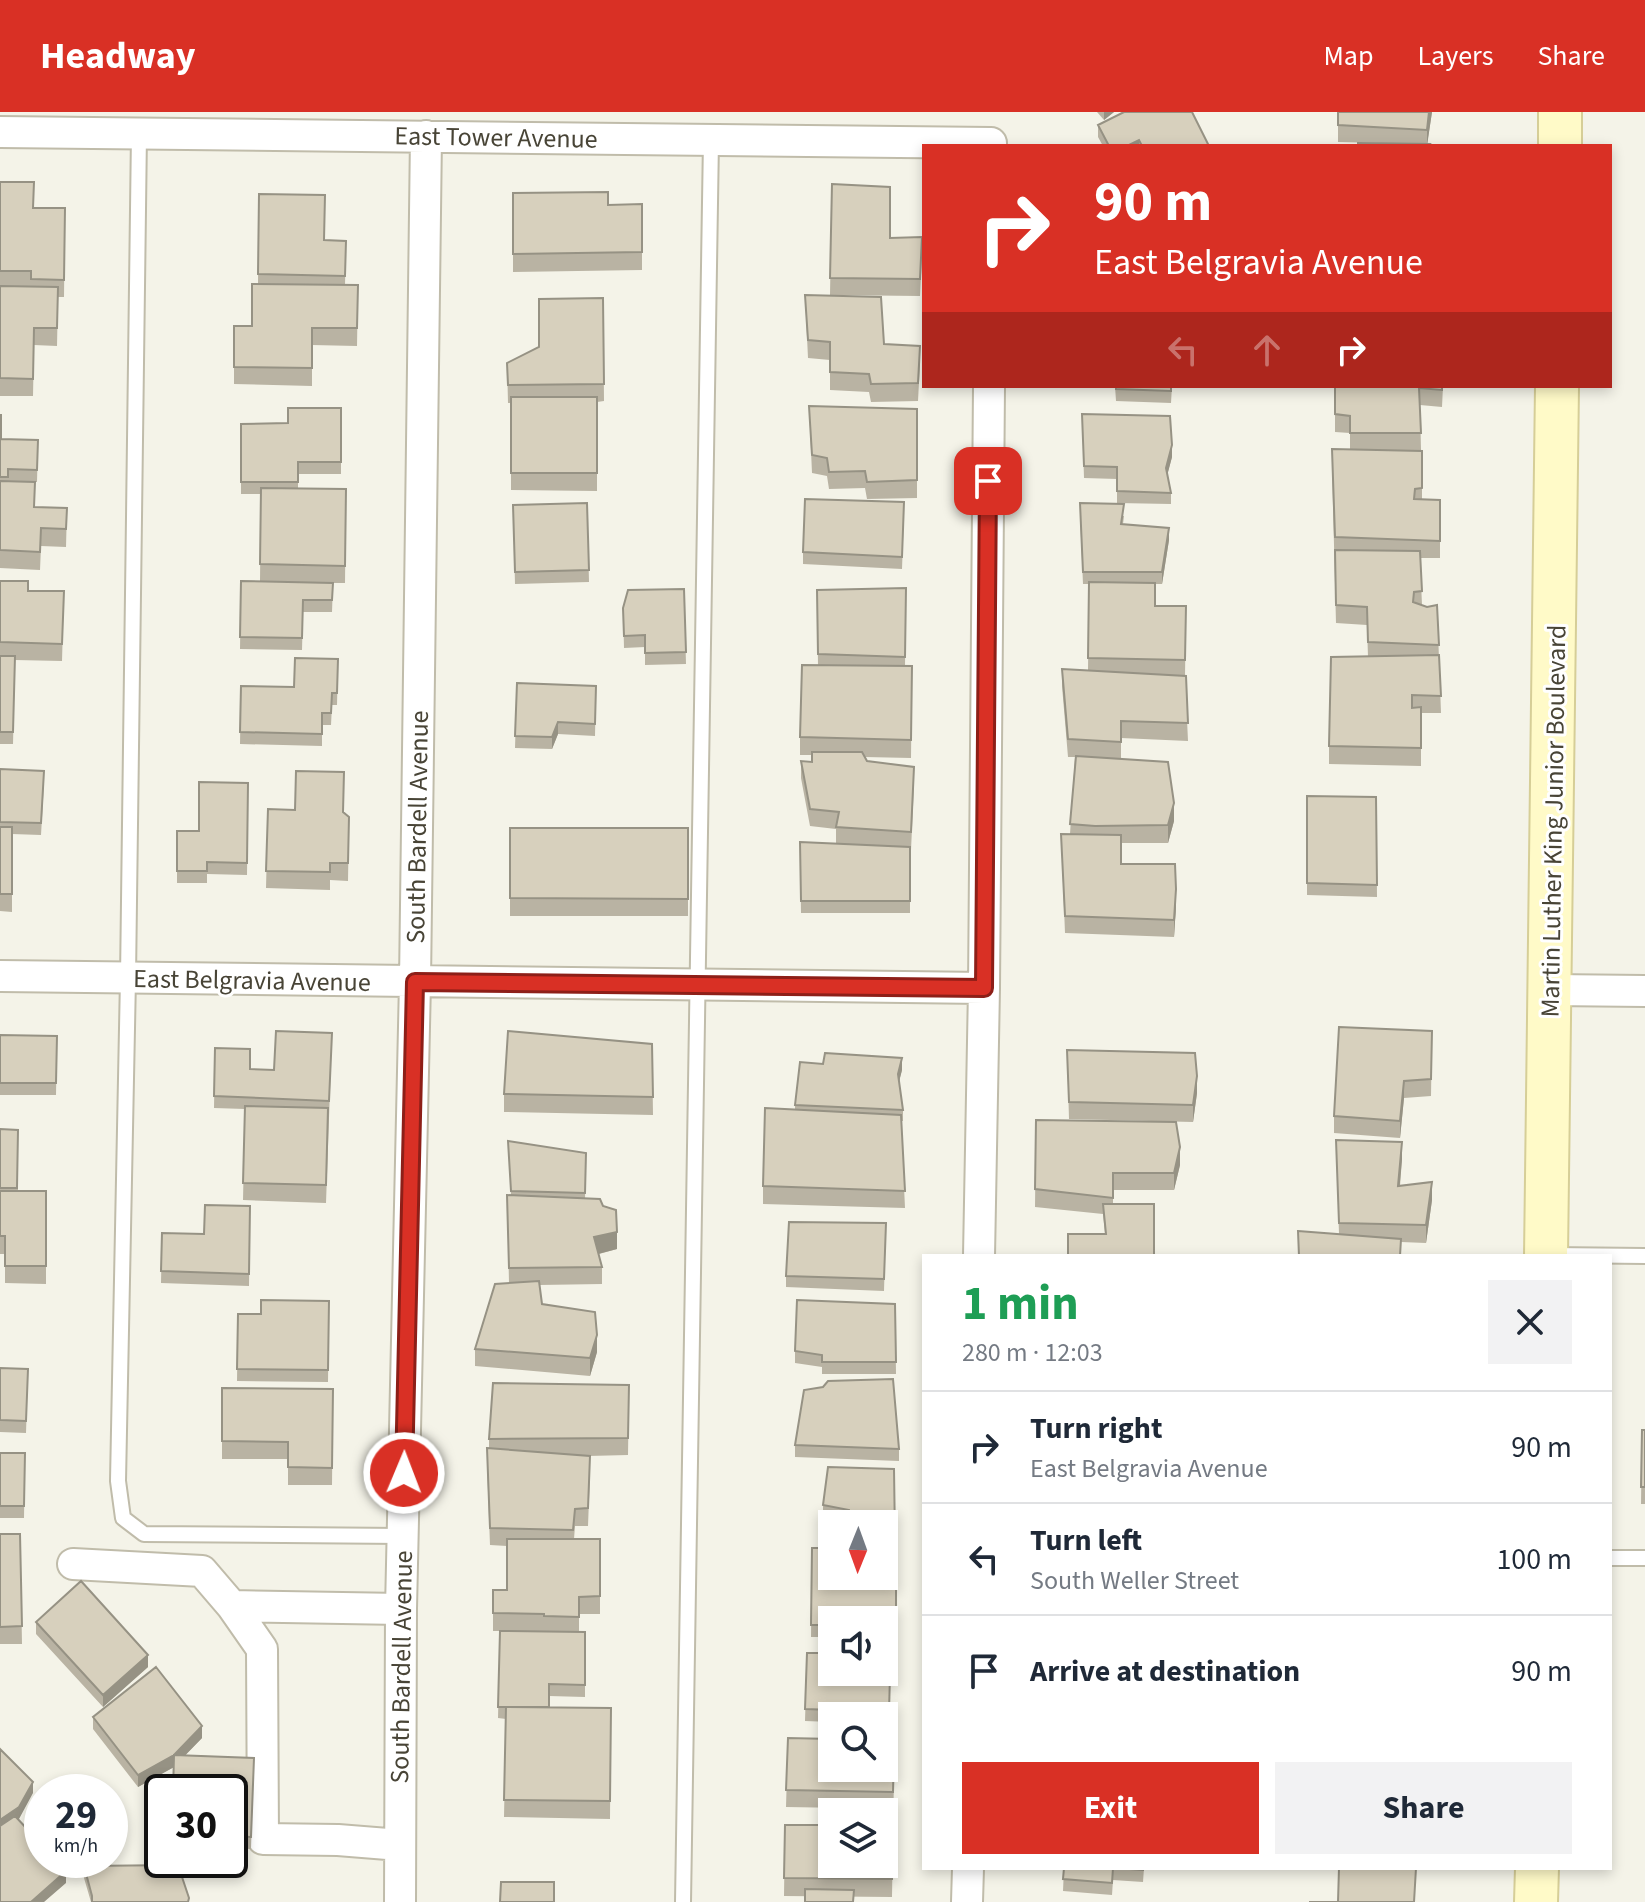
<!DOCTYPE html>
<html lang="en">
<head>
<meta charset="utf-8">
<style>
  :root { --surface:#fff; --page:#f2f2f3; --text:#1f2937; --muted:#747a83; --line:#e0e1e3; --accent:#d93025 }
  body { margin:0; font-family:"Source Sans 3",sans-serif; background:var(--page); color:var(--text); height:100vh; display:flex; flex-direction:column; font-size:30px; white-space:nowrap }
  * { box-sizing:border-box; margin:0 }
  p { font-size:26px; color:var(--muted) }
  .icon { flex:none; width:44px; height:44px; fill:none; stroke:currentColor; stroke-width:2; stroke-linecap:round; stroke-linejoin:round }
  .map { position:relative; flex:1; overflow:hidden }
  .side { position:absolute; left:922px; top:1142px; width:690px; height:616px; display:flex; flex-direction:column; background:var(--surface); border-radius:0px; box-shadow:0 4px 12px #0003 }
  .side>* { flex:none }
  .guide { position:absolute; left:922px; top:32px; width:690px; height:244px; border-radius:0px; box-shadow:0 4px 12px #0003; background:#d93025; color:#fff; overflow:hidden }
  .needle { width:52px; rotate:181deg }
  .controls { position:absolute; left:818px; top:1398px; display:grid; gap:16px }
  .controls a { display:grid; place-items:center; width:80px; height:80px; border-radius:0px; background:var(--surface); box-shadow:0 4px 12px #0003; font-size:40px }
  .speed { position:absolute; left:24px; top:1662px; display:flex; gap:16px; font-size:40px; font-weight:700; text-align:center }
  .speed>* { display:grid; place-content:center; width:104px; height:104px; border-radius:50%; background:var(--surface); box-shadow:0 4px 12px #0003; line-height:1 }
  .speed small { font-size:20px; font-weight:400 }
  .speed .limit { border:4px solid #111; border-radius:12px; background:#fff; color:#111 }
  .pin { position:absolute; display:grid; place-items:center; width:68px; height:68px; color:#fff; margin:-34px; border-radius:16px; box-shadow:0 4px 12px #0006 }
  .me { position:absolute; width:88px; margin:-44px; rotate:1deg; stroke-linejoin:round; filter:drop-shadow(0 0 6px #0008) }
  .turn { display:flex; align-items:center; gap:28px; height:168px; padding:0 40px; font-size:36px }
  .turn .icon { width:104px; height:104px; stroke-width:2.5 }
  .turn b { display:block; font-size:56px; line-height:68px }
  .lanes { display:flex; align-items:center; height:76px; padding:0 40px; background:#0003; justify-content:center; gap:40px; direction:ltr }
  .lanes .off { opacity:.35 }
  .round { display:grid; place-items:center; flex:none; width:84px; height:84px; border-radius:0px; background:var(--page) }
  .head { display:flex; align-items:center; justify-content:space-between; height:136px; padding:0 40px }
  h1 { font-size:48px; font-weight:700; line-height:60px; color:#1e9e55 }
  .cta { display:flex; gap:16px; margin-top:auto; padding:16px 40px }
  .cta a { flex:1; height:92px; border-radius:0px; background:var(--accent); color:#fff; font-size:32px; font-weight:700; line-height:92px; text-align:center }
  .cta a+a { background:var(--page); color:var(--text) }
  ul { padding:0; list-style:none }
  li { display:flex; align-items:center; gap:24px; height:112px; padding:0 40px; border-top:2px solid var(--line) }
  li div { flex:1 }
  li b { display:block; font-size:30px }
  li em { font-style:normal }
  header { display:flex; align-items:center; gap:48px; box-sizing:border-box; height:112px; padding:0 40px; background:var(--accent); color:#fff }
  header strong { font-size:38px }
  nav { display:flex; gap:44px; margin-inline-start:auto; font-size:28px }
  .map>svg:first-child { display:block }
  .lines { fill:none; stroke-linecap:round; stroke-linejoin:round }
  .lane-casing { stroke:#c0bcaa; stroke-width:18 }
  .street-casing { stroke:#c0bcaa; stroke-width:34 }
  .secondary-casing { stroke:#d6ce97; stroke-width:46 }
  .lane { stroke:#fff; stroke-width:14 }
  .street { stroke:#fff; stroke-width:30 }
  .secondary { stroke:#fffac8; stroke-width:42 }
  .wall { fill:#b9b3a3 }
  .shaded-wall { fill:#969284 }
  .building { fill:#d7d0bd; stroke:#969284; stroke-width:2 }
  .route-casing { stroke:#8d1f18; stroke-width:20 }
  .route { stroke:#d93025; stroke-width:14 }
  .labels { text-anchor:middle; stroke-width:6; stroke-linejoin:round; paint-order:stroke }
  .street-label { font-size:26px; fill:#484436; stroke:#fff }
</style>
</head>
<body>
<header>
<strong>Headway</strong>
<nav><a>Map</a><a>Layers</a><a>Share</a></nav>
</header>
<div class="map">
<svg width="1645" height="1790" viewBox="0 0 1645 1790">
  <rect width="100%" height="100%" fill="#f4f3e8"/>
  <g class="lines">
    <defs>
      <path id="lane" d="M139,21L128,866L118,1369L123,1406L144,1422L403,1424
        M1551,1143L1645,1144
        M1610,1446H1645
        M683,1790L711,28"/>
      <path id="street" d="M0,20L991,31V34
        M0,864L984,876
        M1551,878L1645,879
        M979,1144L984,876L989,274
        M73,1452L202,1459L232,1494L262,1537L263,1727L338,1728L400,1733
        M232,1494L401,1497
        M400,1790L401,1497L415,870L426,24
        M967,1790L968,1756"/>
      <path id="secondary" d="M1560,34V0
        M1546,1144L1557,274
        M1536,1790L1537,1756"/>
    </defs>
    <use href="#lane" class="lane-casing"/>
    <use href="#street" class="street-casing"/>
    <use href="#secondary" class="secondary-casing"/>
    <use href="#lane" class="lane"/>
    <use href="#street" class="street"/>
    <use href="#secondary" class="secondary"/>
  </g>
  <path class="wall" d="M1097,0H1114L1104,8Z
    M1338,0H1432L1427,32L1338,30Z
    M1098,13L1209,34H1103L1098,25Z
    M0,70L34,96H65L64,185H58L57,234L34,233L33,284H0Z
    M832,72L890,126L922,143L920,184L830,183Z
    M513,81L608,93L642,92V158L513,160Z
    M259,82L324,128L346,129L345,173H358L357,234L312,233V274L234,272V214H252L258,172Z
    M805,183L884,232L920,251L918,289L871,290L869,280L830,278V248L808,246Z
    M603,186L604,289L597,290V379L511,378V291H508L507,251L539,235Z
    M1115,274H1172L1171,291L1116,289Z
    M1335,274H1443L1442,295L1420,293L1421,338H1385L1422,339V387L1440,388V446H1420L1422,493L1427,495L1437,493L1441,601H1421V654L1329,652V634L1368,545L1367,513L1336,511L1332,355L1350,338V321L1335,320Z
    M809,294L917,297V386L867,387L865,376L829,377L827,364L812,361Z
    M341,296V362H298V377H346L345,471H333L332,500H303L302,538L240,537L241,469H260L261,382H241V312L288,311Z
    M1082,302L1172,345L1167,363L1171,381V392L1117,391V367L1084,366Z
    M0,303L1,327L38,328L37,370L8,369L35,395L67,396L66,435L41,434L40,458L0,456Z
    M587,391L589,470L515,472L513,393Z
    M904,402L902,457L803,452V440Z
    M1080,403L1124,404L1123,412L1169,428L1162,472H1155V494H1186L1185,564L1188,629L1121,626V647L1174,709L1168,731H1121V752L1176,794L1174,825L1065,821L1061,722H1070L1075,645H1068L1062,574V557L1088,558L1089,472H1083Z
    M0,469L28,479H64L62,549L15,548L13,632H0Z
    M906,476L905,554H912L911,646L865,645L867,649L914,673L911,738H910V801H801L800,730L836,732V717L810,714L801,666V649L812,650V643H800V625L818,554L817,478Z
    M684,477L686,552L645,553V535L624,536L623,496Z
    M338,547L337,593H332L331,613H322V634L240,632L241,574L294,575Z
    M517,571L596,574L595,624L558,622L552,637L515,636Z
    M0,657L44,671L41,723L12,722V800L0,799Z
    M248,671L247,763L207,762V771H177V719H199Z
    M1307,684L1376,685L1377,785L1307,783Z
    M268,697L343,700L349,705L348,769L330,768V778L266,776Z
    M510,716H688V804H510Z
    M1432,919L1431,984L1404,986L1400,1026L1334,1021V1004Z
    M332,921L326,1091L243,1088L245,997L214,996L215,936L250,957L274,958Z
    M0,923L57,924L56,983H0Z
    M652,932L653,1003L504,1000V982Z
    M1067,938L1197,981L1193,1010L1069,1007Z
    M902,958L899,969L903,998V1009H901L905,1096L763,1092V1074L795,997V993Z
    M1036,1008L1180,1053L1174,1078H1113V1092L1155,1144L1105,1122L1103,1102L1035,1095Z
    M0,1017L18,1018V1079H46V1172L5,1171V1142H0Z
    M1336,1028L1402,1047L1400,1074L1432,1088L1426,1131L1401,1130L1339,1122Z
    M508,1029L586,1041L585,1087L617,1137L599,1142L602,1155V1172L539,1173L542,1192L597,1240L590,1264L475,1254V1237L509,1171L507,1083H511Z
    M250,1094L249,1174L161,1171L162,1121L204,1122Z
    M886,1111L884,1179L786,1175V1164Z
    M329,1189L328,1270L237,1269L238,1202H261Z
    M895,1192L896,1262H822V1255L795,1251V1239Z
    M0,1256L28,1257L26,1321L0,1320Z
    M629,1273L628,1343L588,1344L590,1361L588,1414H575L574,1427H600V1502H579V1520H585V1585L549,1584V1595L611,1596L610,1707L504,1705L506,1607L498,1606L500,1519H544H493V1478H507V1434L490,1433L487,1353V1336H489V1327Z
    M823,1275L899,1337V1349L795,1345V1333Z
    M222,1276L333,1277L332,1373H288V1347H222Z
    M1642,1318H1645V1392H1641Z
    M0,1341H25L24,1406H0Z
    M894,1357L895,1439H884V1412L848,1410L823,1405V1393Z
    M0,1422H20L22,1532H0Z
    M812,1436L832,1464L896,1462V1525H891L889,1603H895L892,1785L784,1784L785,1713L884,1752L846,1696L786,1695L788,1626L832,1656L884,1604H832V1610L805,1609L807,1541L884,1560V1508H832V1525H811Z
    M36,1510L148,1555L103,1595L36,1522Z
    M93,1605L202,1626L185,1643L254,1646L251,1737L230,1736V1680L174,1655L138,1675L93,1617Z
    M84,1754L189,1790H91L84,1766Z
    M1064,1756H1144L1143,1770L1113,1768L1112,1783L1063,1779Z"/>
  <path class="shaded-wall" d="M1104,0H1114L1104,8Z
    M1429,0H1432L1427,34V18Z
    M1139,28V34H1127Z
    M1172,333V345L1166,368V356Z
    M1169,416V428L1162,472V460Z
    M558,610V622L552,637V625Z
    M1174,691V709L1168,731V713Z
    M1176,777V794L1174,825V808Z
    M902,946V958L898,974V962Z
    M1197,964V981L1193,1010V993Z
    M1404,969V986L1400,1026V1009Z
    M1402,1030V1047L1398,1092V1074Z
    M1180,1035V1053L1174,1078V1061Z
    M1432,1070V1088L1426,1131V1113Z
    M617,1120V1137L594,1143V1125Z
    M597,1223V1240L590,1264V1246Z
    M148,1543V1555L103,1595V1583Z
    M202,1614V1626L174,1655L138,1675V1663Z
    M33,1670V1681L19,1707L0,1720V1708Z
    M66,1759V1771L44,1790H31Z"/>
  <path class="building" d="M1124,0H1192L1209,34H1142L1139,28L1127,34H1109L1098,13Z
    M1338,0H1429L1427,18L1338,13Z
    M1358,31L1430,32L1429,34H1358Z
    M0,70H34L33,96H65L64,168L31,167V159H0Z
    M832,72L890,75V126L922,125L920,167L830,166Z
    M608,80V93L642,92V140L513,142V81Z
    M259,82L325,83L324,128L346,129L345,164L258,162Z
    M252,172L358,173L357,216H312V256L234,255V214H252Z
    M0,174L58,175L57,216H34L33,267L0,266Z
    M805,183L881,185L884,232L920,234L918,271L871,272L869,262L830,260V230L808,228Z
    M603,186L604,272L508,273L507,251L539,235V187Z
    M1116,274H1171V279L1116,277Z
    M1335,274H1442V278L1419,276L1421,321H1350V304L1335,302Z
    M511,285H597V361H511Z
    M809,294L917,297V368L867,370L865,359L829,360L827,346L812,343Z
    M288,296H341V350H298V370H241V312L288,311Z
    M1082,302L1170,304L1172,333L1166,356L1171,381L1117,379V355L1084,354Z
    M0,303H1V327L38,328L37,358L8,357V365H0Z
    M1332,337L1422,339V376L1415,377L1414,387L1440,388V429L1335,425Z
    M0,369L35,370L34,395L67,396L66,417L41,416L40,440L0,438Z
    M261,376L346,377L345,454L260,452Z
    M805,387L904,390L902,445L803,440Z
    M587,391L589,458L515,460L513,393Z
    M1080,391L1124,392L1121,412L1169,416L1162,460H1083Z
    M1335,438L1420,439L1422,479L1414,480L1413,490L1427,495L1437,493L1439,533L1368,530L1367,495L1336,493Z
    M0,469H28V479H64L62,532L0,530Z
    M241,469L333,471L332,488H303L302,526L240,525Z
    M1089,470L1155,471V494H1186L1185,548L1088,546Z
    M906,476L905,545L818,542L817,478Z
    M684,477L686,540L645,541V523L624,524L623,496L628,478Z
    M1439,543L1441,584L1412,583V596L1421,595V636L1329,634L1331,545Z
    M0,544H15L13,620H0Z
    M295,546L338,547L337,581H332L331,601H322V622L240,620L241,574L294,575Z
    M802,553L912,554L911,628L800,625Z
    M1062,557L1186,564L1188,611L1121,609V630L1068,627Z
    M517,571L596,574L595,612L558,610L552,625L515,624Z
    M812,640H862L867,649L914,655L911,720L836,715L839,700L810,697L801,649L812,650Z
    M1076,644L1168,650L1174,691L1168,713L1095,714L1070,712Z
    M0,657L44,659L41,711L0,710Z
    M296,659L344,660L343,700L349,705L348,751H330V760L266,759L268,697L295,698Z
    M199,670L248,671L247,751L207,750V759H177V719H199Z
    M1307,684L1376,685L1377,773L1307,771Z
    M0,715H12V782H0Z
    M510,716H688V787L510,786Z
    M1061,722L1121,723V752H1175L1176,777L1174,808L1065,804Z
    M800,730L910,735V789H801Z
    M1339,915L1432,919L1431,967L1404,969L1400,1009L1334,1004Z
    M276,919L332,921L329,989L214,984L215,936L250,937V957L274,958Z
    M508,919L652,932L653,985L504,982Z
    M0,923L57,924L56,971H0Z
    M1067,938L1195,941L1197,964L1193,993L1069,990Z
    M825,941L902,946L898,962L903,998L795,993L800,950L823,952Z
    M245,994L328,996L326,1073L243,1071Z
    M765,996L901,1003L905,1079L763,1074Z
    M1036,1008L1176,1010L1180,1035L1174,1061H1113V1086L1035,1077Z
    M0,1017L18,1018L17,1076H0Z
    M1336,1028L1402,1030L1398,1074L1432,1070L1426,1113L1339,1111Z
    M508,1029L586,1041L585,1081L511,1079Z
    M0,1079H46V1154H5V1124H0Z
    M507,1083L600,1087L603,1094L616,1098L617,1120L594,1125L602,1155L509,1156Z
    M1103,1092H1154V1144H1068V1122H1106Z
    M205,1093L250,1094L249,1162L161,1159L162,1121L204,1122Z
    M789,1110L886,1111L884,1167L786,1164Z
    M1298,1119L1401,1127L1400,1144H1299Z
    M539,1169L542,1192L595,1200L597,1223L590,1246L475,1237L495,1172Z
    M261,1188L329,1189L328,1258L237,1257L238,1202H261Z
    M797,1188L895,1192L896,1250H822V1243L795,1239Z
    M0,1256L28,1257L26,1309L0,1308Z
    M893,1267L899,1337L795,1333L804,1278L823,1275L828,1269Z
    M493,1271L629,1273L628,1326L489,1327Z
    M222,1276L333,1277L332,1356L288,1355V1330L222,1329Z
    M1642,1318H1645V1375H1641Z
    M487,1336L590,1344L588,1396L575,1397L573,1418L490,1416Z
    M0,1341H25L24,1394H0Z
    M828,1355L894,1357L895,1427H884V1412H848L849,1398L823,1393Z
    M0,1422H20L22,1514L0,1515Z
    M507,1427H600V1484L579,1485V1505L544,1504V1502L493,1501V1478H507Z
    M812,1436H832V1464H884V1462H896V1513H884V1508H832V1513H811Z
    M81,1469L148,1543L103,1583L36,1510Z
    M500,1519L585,1520V1573L549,1572V1595H498Z
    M884,1524L891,1525L889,1600L805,1597L807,1541H832V1560H884Z
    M156,1555L202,1614L174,1643L138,1663L93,1605Z
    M506,1595L611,1596L610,1689L504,1688Z
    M848,1602L895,1603L893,1680L786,1678L788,1626L832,1627V1656H884V1604H848Z
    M0,1637L33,1670L19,1695L0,1708Z
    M174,1643L254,1646L251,1725L230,1724V1680H173Z
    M847,1687H893L892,1767L784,1766L785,1713H832V1752H884V1700H846Z
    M15,1704L42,1733V1748H56L66,1759L31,1790H0V1714Z
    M178,1753L189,1786L188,1790H92V1784L84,1754Z
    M1064,1756H1113L1112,1771L1063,1767Z
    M1115,1756H1143V1758Z
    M1339,1756H1416L1414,1790H1309H1338Z
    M501,1770H554V1790H500Z
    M805,1777L854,1778L853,1790H805Z"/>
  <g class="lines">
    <defs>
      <path id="route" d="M404,1361L415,870L984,876L988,369"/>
    </defs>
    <use href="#route" class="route-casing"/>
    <use href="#route" class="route"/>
  </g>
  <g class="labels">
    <g class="street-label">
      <text transform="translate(496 25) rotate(1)" y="9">East Tower Avenue</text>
      <text transform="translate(1553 709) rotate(-89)" y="9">Martin Luther King Junior Boulevard</text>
      <text transform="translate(417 715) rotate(-89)" y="9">South Bardell Avenue</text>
      <text transform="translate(252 868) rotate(1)" y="9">East Belgravia Avenue</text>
      <text transform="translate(401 1555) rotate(-89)" y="9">South Bardell Avenue</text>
    </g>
  </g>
</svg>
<div class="controls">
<a><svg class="needle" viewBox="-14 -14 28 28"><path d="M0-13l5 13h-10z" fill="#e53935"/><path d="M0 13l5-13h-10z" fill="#747a83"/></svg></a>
<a><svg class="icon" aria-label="sound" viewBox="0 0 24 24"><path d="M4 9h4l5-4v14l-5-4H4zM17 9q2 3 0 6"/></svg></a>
<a><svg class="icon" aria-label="search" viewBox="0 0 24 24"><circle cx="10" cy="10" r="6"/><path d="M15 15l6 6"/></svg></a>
<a><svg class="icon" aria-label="layers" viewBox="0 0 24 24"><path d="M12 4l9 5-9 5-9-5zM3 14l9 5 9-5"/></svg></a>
</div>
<div class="speed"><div>29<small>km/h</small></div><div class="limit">30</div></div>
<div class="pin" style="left:988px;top:369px;background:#d93025"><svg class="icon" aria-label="arrive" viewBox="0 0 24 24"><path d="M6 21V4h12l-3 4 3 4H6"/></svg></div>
<svg class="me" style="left:404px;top:1361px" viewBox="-20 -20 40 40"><circle r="17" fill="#d93025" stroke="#fff" stroke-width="3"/><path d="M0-11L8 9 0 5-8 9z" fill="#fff"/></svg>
<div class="guide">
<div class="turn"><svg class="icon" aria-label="right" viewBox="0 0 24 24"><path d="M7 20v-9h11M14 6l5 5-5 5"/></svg><div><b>90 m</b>East Belgravia Avenue</div></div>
<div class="lanes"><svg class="icon off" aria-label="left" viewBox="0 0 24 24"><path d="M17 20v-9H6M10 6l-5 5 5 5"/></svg><svg class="icon off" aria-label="ahead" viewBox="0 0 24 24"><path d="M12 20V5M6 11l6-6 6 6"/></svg><svg class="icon" aria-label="right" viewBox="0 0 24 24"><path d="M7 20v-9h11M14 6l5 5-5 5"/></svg></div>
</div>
<section class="side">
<div class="head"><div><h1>1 min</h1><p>280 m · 12:03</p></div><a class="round"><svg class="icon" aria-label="close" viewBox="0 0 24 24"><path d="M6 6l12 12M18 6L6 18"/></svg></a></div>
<ul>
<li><svg class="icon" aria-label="right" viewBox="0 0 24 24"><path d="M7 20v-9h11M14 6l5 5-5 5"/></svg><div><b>Turn right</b><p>East Belgravia Avenue</p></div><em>90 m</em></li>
<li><svg class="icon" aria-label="left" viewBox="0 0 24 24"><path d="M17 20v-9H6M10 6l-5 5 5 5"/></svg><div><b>Turn left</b><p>South Weller Street</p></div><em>100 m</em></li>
<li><svg class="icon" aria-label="arrive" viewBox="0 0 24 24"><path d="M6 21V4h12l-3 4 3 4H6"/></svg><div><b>Arrive at destination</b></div><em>90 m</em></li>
</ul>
<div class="cta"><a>Exit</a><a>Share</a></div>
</section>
</div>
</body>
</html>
